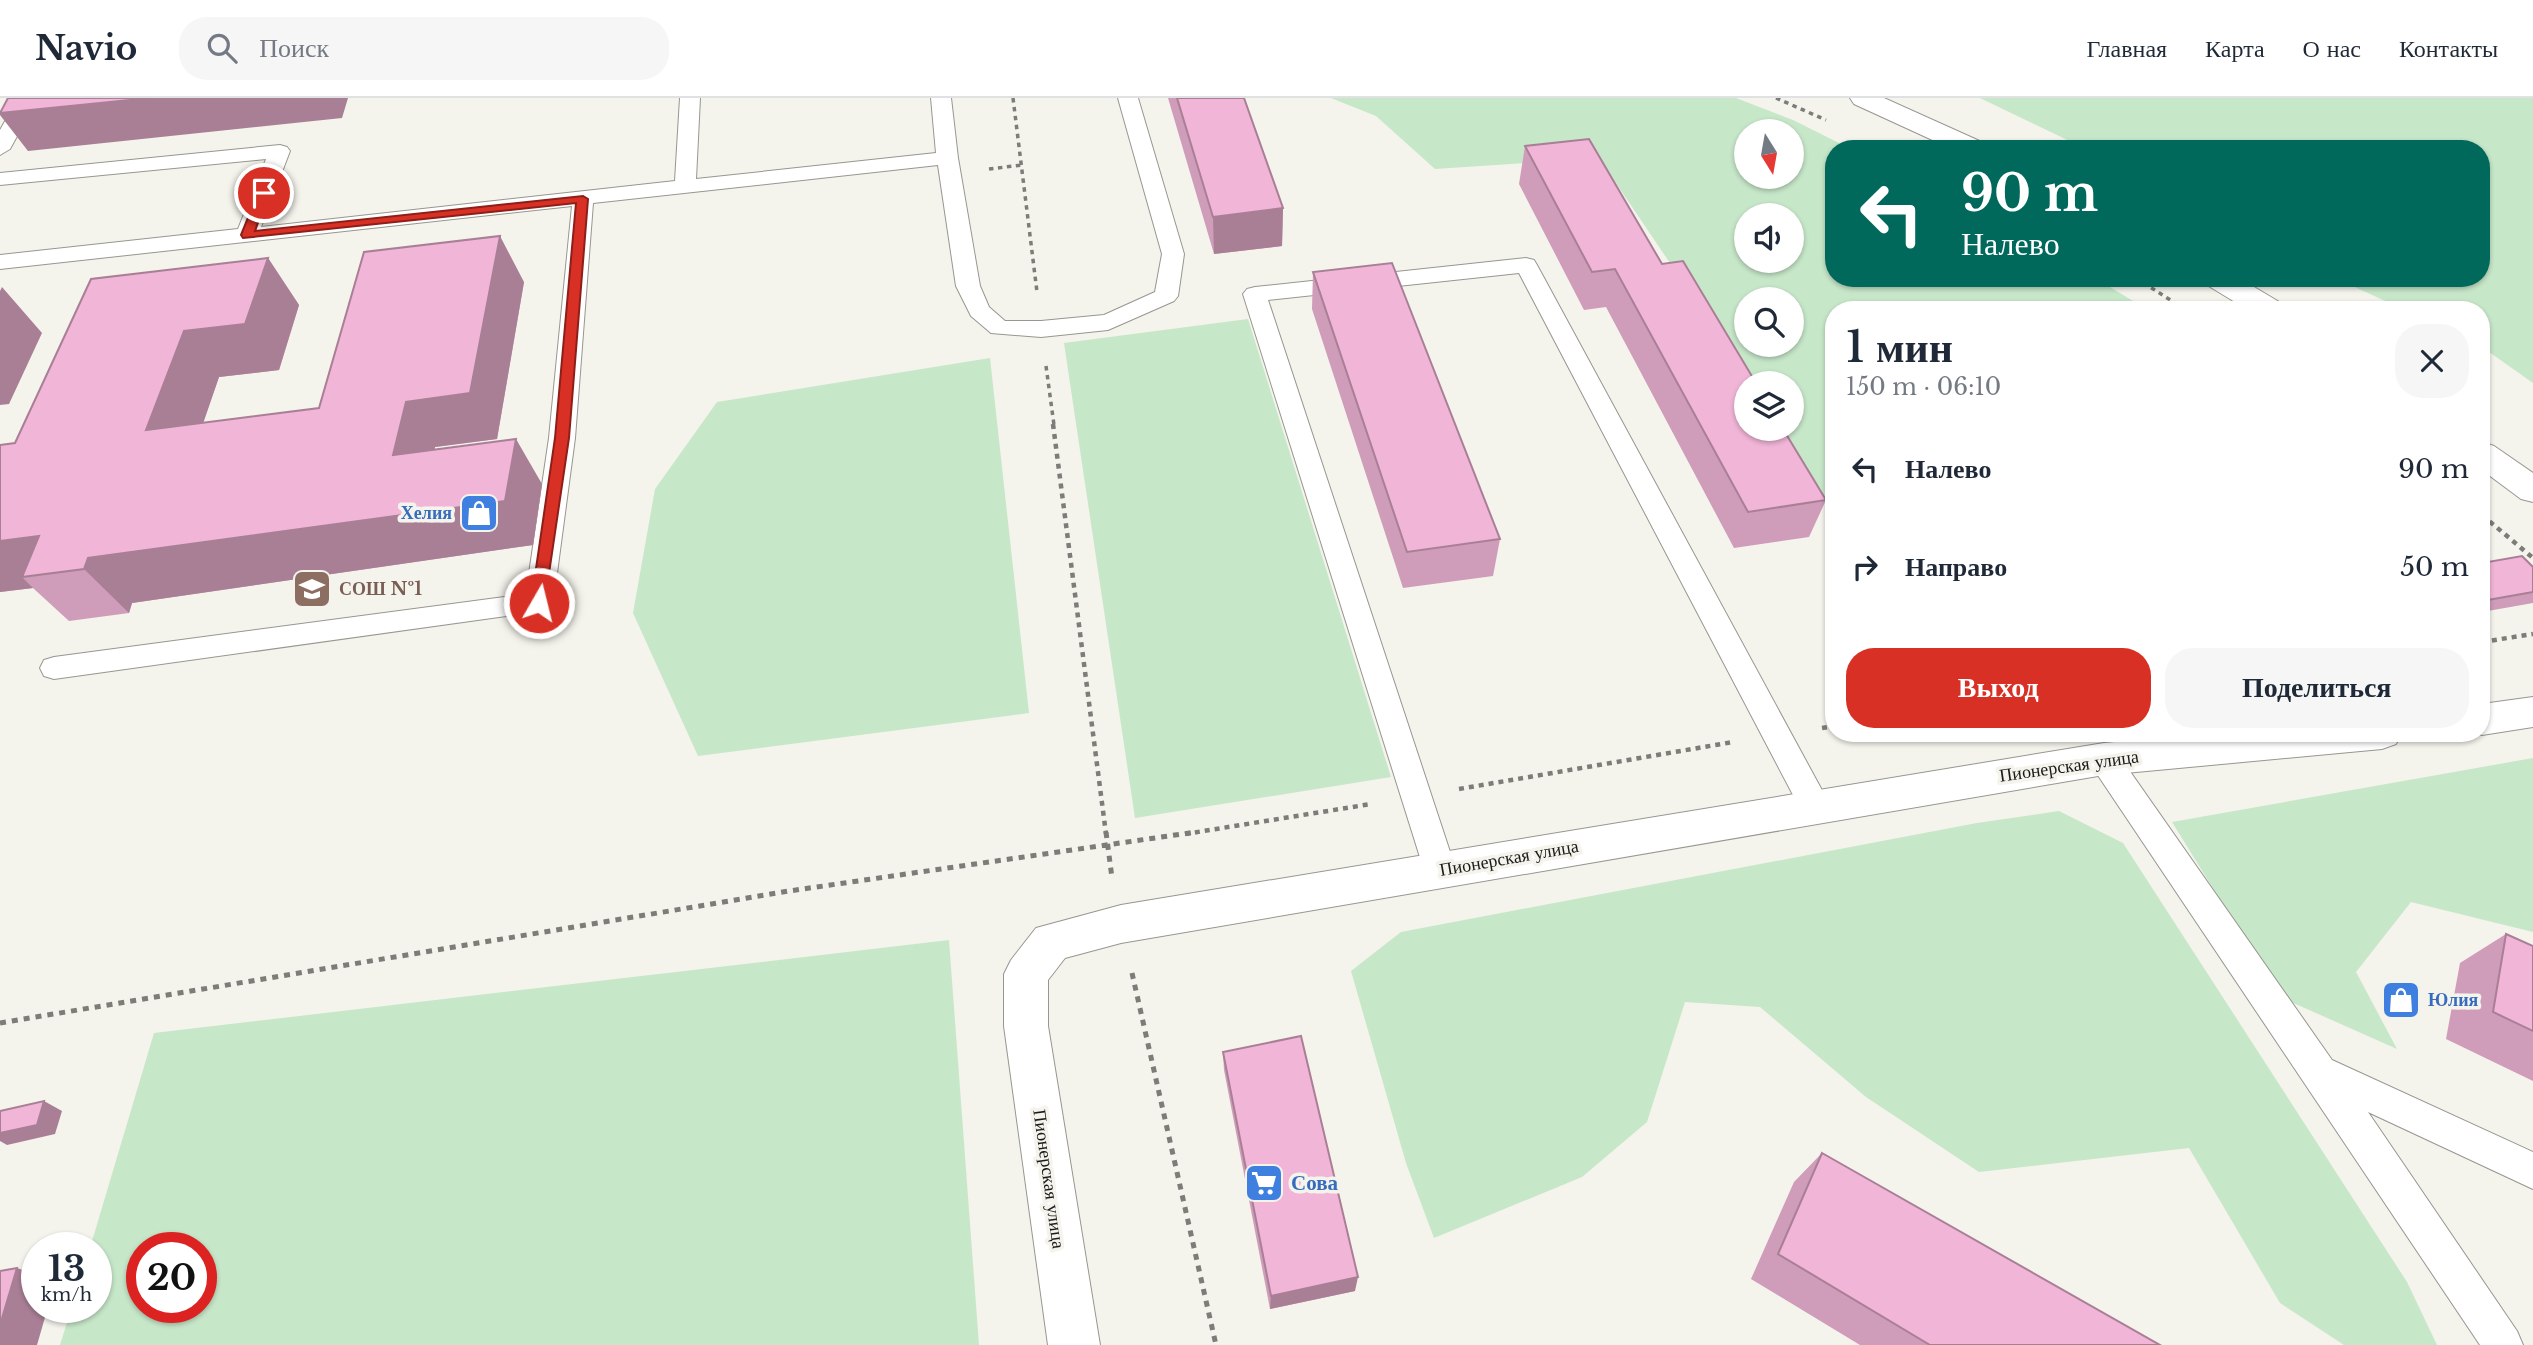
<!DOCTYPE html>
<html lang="ru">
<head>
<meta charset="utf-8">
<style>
  :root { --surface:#fff; --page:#f6f6f7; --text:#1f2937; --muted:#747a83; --line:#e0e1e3; --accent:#d93025 }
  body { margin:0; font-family:"Libre Baskerville",serif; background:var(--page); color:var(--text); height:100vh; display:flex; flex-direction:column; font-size:26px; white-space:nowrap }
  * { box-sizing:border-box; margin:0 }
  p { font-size:23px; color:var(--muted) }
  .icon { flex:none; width:38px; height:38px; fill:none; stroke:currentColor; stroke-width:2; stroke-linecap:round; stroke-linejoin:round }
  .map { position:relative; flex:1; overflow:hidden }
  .drawer { position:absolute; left:1825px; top:203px; width:665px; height:441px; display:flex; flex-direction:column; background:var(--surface); border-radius:28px; box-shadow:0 2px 5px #0004 }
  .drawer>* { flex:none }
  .guide { position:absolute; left:1825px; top:42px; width:665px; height:147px; border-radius:28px; box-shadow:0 2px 5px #0004; background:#00695c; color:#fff; overflow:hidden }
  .needle { width:46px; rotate:169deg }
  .fabs { position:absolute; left:1734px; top:21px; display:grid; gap:14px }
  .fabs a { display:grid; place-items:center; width:70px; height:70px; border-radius:50%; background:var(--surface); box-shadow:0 2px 5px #0004; font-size:35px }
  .speed { position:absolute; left:21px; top:1134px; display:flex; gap:14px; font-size:35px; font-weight:700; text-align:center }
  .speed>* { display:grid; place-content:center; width:91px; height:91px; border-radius:50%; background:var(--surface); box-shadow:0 2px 5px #0004; line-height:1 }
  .speed small { font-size:18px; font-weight:400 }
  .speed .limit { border:10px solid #d22; background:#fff; color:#111 }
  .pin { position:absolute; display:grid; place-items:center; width:60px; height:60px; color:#fff; margin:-30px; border:4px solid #fff; border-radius:50%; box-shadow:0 2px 7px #0007 }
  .me { position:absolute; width:77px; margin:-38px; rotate:8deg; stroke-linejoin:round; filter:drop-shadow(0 0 5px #0008) }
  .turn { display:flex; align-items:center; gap:24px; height:147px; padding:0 21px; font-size:32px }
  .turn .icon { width:91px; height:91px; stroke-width:2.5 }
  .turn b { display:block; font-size:49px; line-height:60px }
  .round { display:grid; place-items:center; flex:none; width:74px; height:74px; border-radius:28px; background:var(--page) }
  .headline { display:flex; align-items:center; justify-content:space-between; height:119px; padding:0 21px }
  h1 { font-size:42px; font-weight:600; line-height:52px }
  .action { display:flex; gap:14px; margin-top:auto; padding:14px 21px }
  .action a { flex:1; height:80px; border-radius:28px; background:var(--accent); color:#fff; font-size:28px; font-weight:600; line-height:80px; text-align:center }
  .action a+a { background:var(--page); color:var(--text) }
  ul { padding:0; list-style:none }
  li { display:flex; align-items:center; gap:21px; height:98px; padding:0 21px }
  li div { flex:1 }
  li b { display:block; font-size:26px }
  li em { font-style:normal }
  header { display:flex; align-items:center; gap:42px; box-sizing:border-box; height:98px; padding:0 35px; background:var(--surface); border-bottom:2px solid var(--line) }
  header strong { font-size:33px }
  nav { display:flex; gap:38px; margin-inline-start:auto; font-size:24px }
  .search { width:490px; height:63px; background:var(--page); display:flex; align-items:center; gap:18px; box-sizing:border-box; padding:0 24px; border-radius:28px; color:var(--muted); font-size:26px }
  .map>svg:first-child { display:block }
  .green { fill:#c7e7c9; fill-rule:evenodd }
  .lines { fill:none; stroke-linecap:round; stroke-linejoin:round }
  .lane-casing { stroke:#979690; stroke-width:2 }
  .street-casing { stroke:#979690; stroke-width:2 }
  .secondary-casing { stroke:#979690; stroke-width:2 }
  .path-far2 { stroke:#7c7c78; stroke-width:3.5; stroke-dasharray:4.5 4.5; stroke-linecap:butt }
  .path-far1 { stroke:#7c7c78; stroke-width:4.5; stroke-dasharray:5 5; stroke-linecap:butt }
  .path { stroke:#7c7c78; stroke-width:5; stroke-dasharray:6 6; stroke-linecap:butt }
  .lane { fill:#fff; fill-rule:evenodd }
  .street { fill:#fff; fill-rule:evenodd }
  .secondary { fill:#fff; fill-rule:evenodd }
  .wall { fill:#cf9cb9 }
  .shaded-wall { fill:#a97f96 }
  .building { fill:#f1b5d7; stroke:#a97f96; stroke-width:2 }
  .route { fill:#d93025; stroke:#8d1f18; stroke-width:2 }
  .labels { text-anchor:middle; stroke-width:7; stroke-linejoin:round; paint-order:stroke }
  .shop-label { font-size:18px; font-weight:bold; fill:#366cbe; stroke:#f4f3ec; text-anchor:end }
  .education-label { font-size:18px; font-weight:bold; fill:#785e54; stroke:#f4f3ec; text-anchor:start }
  .street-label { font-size:18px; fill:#1a1a18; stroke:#f4f3ec }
  .near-shop-label { font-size:21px; font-weight:bold; fill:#366cbe; stroke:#f4f3ec; text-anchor:start }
</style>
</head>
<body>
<header>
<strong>Navio</strong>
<div class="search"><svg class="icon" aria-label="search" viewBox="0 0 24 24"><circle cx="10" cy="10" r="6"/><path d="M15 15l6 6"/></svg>Поиск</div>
<nav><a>Главная</a><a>Карта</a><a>О нас</a><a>Контакты</a></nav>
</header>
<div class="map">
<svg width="2533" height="1247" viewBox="0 0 2533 1247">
  <rect width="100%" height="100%" fill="#f4f3ec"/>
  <path class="green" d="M1331,0H1736L1793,22L1851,51H1834V180H2095L2148,212H1834V420L1779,331H1792V285H1751L1599,60L1435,71L1376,18ZM1746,33H1792V79H1746ZM1746,117H1792V163H1746ZM1746,201H1792V247H1746Z
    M1980,0H2533V285L2482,249V212H2405L2335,180H2482V51H2086Z
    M1248,221L1391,679L1135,720L1064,245Z
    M990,260L1029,615L698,658L633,515L655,391L717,304Z
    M2533,660V834L2411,804L2356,874L2397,951L2280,899L2172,724Z
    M2059,713L2123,745L2407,1184L2437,1247H2344L2280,1205L2189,1050L1979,1074L1866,999L1760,909L1685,904L1647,1024L1582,1079L1434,1140L1406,1065L1351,873L1401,834L1977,725Z
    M949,842L979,1247H60L72,1209H96V1150H90L154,935ZM142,1150H201V1209H142Z"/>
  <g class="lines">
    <defs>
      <path id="lane" d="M18,0H38L10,51L0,57V32Z
        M680,0H700L696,81L936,55L931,0H951L958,60L980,188L989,209L1005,223H1041L1104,217L1155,194L1162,156L1118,0H1138L1184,156L1178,198L1174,203L1108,232L1041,239L991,235L971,218L956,188L938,67L593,105L575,340L553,505L549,512L54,581L44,578L40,570L44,562L54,559L526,496L549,340L572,108L0,171V157L238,131L266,61L0,87V75L280,47L287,49L290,53L261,129L675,83Z
        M1526,160L1534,162L1537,167L1830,707L1825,716L1814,720L1803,716L1519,175L1268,202L1456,772L1451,782L1440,786L1429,782L1424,772L1243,196L1247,191L1255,189Z
        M2104,648L2115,652L2332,962L2533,1054V1091L2368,1014L2517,1233L2523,1247H2480L2093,670L2089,661L2093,652Z"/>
      <path id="street" d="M2533,599V629L2482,637L2478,635H2482V606Z
        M2208,635H2401L2396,646L2382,651L2104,677L1121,845L1065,860L1048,882V928L1100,1247H1048L1004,928V876L1011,862L1036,830L1121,807L2104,645Z"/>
      <path id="secondary" d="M1850,0H1884L1984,45L1987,51H1952L1854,6Z
        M2202,180H2239L2281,205L2285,212H2248L2207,187Z
        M2482,344L2494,348L2533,375V404L2521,401L2482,372Z"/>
    </defs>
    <use href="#lane" class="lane-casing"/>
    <use href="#street" class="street-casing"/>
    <use href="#secondary" class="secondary-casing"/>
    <path class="path-far2" d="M1013,0L1037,194
      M1776,0L1826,22
      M989,71L1022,67
      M2136,180L2186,212
      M1046,268L1054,327"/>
    <path class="path-far1" d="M1053,326L1106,736
      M2482,417L2533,460
      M2482,544L2533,536
      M1822,630L1834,628
      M1459,691L1733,644
      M1185,736L1371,706"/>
    <path class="path" d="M1106,734L1112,780
      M1132,875L1216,1247
      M0,925L789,793L1196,734"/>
    <use href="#lane" class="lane"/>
    <use href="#street" class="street"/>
    <use href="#secondary" class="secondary"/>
  </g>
  <path class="wall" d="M1168,0H1244L1283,110L1282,148L1214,156Z
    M1525,48L1662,166L1826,402L1809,439L1734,450L1606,209L1584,212L1519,86Z
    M268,160L299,207L279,272L219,279L203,325L319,310L524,184L497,341L435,349V352L542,386L533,447L132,505L129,515L69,523L33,490L0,494V347L15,345Z
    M1313,174L1500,441L1493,478L1403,490L1312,211Z
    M2482,465L2533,469V505L2482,514Z
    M2506,836L2533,848V983L2446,941L2460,865Z
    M1223,954L1355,1193L1270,1211L1224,972Z
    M1822,1055L2160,1247H1860L1751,1181L1794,1084Z"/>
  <path class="shaded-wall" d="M150,0H348L342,20L28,53L0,17V15Z
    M1283,110L1282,148L1214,156L1213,119Z
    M500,138L524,184L497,341L435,349L424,403L393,357L406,304Z
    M268,160L299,207L279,272L219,279L185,378L146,332L184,233Z
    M2,189L42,235L9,306L0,307V193Z
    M516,341L542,386L533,447L132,505L129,515L84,471L88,460Z
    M39,438L22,479L33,490L0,494V443Z
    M44,1003L62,1013L55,1036L7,1047L0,1043V1035Z
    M17,1170L37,1177V1209H48L37,1247H0V1227Z
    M1358,1179L1355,1193L1270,1211L1271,1198Z"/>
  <path class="building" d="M8,0H150L0,15Z
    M1177,0H1244L1283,110L1213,119Z
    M1589,41L1662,166L1683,163L1756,285H1746V331H1783L1826,402L1748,414L1615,171L1592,174L1525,48Z
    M500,138L470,295L406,304L393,357L516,341L505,403L88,460L84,471L22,479L39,438L0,443V347L15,345L91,181L268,160L245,226L184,233L146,332L319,310L364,154Z
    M1392,165L1500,441L1407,454L1313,174Z
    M2522,458L2533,469V494L2482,503V465Z
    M2506,836L2533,848V933L2493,914Z
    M1301,938L1358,1179L1271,1198L1223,954Z
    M44,1003L37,1027L0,1035V1013Z
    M1822,1055L2160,1247H1930L1778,1156Z
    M17,1170L0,1227V1173Z"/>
  <path class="route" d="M264,92L269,95L255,133L583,98L588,101L569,340L544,509L539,511L531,505L555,340L576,105L243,140L241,137L258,95Z"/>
  <defs>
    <symbol id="shop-square" viewBox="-11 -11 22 22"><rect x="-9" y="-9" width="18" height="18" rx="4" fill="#3f7fe0" stroke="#f4f3ec"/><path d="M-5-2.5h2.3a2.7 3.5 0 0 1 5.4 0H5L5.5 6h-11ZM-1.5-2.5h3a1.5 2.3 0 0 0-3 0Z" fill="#fff"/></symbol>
    <symbol id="school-square" viewBox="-11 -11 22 22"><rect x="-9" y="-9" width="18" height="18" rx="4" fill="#8d6e63" stroke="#f4f3ec"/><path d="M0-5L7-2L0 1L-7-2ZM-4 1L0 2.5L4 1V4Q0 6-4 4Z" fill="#fff"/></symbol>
    <symbol id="supermarket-square" viewBox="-11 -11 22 22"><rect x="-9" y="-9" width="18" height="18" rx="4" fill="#3f7fe0" stroke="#f4f3ec"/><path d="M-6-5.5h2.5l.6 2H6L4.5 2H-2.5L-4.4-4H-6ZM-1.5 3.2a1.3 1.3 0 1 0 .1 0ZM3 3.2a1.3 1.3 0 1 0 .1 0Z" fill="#fff"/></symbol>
  </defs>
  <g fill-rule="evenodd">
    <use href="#shop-square" x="457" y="393" width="44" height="44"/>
    <use href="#school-square" x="290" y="469" width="44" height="44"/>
    <use href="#shop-square" x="2379" y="880" width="44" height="44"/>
    <use href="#supermarket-square" x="1242" y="1063" width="44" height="44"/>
  </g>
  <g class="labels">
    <g class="shop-label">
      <text x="452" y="421">Хелия</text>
      <text x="2428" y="908" text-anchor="start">Юлия</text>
    </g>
    <g class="education-label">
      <text x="339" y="497">СОШ №1</text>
    </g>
    <g class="street-label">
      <text transform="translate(2069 668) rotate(-8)" y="6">Пионерская улица</text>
      <text transform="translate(1509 760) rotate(-10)" y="6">Пионерская улица</text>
      <text transform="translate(1049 1081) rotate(82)" y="6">Пионерская улица</text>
    </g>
    <g class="near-shop-label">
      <text x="1291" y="1092">Сова</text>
    </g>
  </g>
</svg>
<div class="fabs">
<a><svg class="needle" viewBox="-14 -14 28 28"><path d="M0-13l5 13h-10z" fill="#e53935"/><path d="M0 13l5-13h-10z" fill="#747a83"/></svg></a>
<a><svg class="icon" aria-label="sound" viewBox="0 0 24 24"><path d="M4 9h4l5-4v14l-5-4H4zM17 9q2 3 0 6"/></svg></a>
<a><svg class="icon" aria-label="search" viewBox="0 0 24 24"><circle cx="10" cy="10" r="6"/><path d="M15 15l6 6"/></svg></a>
<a><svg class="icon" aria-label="layers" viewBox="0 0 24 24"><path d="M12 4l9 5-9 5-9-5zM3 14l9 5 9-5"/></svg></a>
</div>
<div class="speed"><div>13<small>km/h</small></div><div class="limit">20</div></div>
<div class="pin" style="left:264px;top:95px;background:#d93025"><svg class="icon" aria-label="arrive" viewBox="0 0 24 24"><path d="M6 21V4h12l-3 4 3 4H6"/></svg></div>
<svg class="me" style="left:539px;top:505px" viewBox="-20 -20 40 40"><circle r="17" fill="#d93025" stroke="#fff" stroke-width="3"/><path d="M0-11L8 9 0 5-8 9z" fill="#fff"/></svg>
<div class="guide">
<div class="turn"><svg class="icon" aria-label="left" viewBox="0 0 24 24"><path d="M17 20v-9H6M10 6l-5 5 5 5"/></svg><div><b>90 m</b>Налево</div></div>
</div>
<section class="drawer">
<div class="headline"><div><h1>1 мин</h1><p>150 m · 06:10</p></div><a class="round"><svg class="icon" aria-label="close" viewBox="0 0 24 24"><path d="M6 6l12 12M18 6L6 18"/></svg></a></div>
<ul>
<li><svg class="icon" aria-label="left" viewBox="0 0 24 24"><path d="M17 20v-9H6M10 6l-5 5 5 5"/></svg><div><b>Налево</b></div><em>90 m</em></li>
<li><svg class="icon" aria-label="right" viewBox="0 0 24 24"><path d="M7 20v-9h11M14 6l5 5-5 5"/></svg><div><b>Направо</b></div><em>50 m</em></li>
</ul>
<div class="action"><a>Выход</a><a>Поделиться</a></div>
</section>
</div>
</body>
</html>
